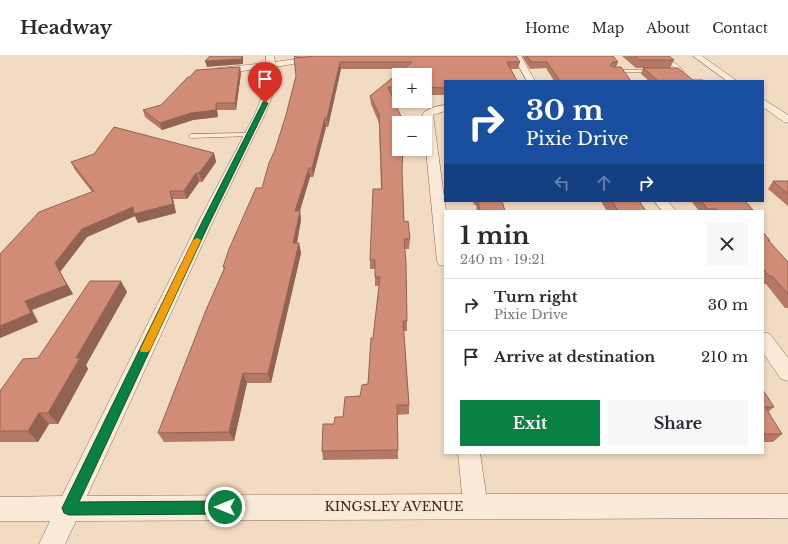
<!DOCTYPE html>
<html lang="en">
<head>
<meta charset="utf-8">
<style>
  :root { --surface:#fff; --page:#f7f7f7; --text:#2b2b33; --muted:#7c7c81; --line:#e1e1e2; --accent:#0b8043 }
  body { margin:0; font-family:"Libre Baskerville",serif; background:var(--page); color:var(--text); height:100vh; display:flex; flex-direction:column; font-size:15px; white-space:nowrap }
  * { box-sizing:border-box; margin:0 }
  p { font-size:13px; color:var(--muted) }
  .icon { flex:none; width:22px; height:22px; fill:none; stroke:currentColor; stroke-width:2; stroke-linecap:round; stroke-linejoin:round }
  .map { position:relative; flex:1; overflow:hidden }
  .details { position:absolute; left:444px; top:154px; width:320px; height:244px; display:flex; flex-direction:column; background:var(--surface); border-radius:0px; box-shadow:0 2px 6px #0003 }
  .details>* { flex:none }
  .hud { position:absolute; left:444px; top:24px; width:320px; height:122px; border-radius:0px; box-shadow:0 2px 6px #0003; background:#1a4fa0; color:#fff; overflow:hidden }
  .buttons { position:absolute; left:392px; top:12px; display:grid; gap:8px }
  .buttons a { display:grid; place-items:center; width:40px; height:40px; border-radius:0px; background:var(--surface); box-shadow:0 2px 6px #0003; font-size:20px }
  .pin { position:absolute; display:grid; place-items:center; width:34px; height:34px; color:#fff; margin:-41px -17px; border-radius:50% 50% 50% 0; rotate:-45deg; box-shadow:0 0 4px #0007 }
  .pin .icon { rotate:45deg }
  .me { position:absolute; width:44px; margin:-22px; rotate:270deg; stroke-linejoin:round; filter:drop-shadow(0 0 3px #0008) }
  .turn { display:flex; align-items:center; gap:14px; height:84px; padding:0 16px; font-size:18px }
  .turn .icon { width:52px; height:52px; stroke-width:2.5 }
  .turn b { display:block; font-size:28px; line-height:34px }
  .lanes { display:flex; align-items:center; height:38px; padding:0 16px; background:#0003; justify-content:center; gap:20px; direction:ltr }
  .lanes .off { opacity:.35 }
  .round { display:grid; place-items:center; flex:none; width:42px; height:42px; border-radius:0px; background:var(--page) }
  .headline { display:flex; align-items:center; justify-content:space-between; height:68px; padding:0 16px }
  h1 { font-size:24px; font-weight:800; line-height:30px }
  .primary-button { display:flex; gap:8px; margin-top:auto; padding:8px 16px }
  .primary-button a { flex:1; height:46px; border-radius:0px; background:var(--accent); color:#fff; font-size:16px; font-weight:800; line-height:46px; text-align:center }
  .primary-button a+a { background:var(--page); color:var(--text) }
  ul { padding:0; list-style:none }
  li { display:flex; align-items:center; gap:12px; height:52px; padding:0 16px; border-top:1px solid var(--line) }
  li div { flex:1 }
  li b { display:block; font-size:15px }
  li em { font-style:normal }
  header { display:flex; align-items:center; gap:24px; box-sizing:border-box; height:56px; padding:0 20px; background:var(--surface); border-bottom:1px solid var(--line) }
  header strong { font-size:19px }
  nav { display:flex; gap:22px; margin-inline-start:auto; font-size:14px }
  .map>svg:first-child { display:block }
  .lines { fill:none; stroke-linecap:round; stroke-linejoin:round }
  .lane-casing { stroke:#8c6a58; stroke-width:1 }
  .street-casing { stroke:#8c6a58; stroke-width:1 }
  .lane { fill:#fbead7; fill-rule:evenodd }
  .street { fill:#fbead7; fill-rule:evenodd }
  .wall { fill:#b47865 }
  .shaded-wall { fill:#926253 }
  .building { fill:#d18c76; stroke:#926253 }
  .route { fill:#0b8043; stroke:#07532c }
  .slow { fill:#f59e0b }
  .labels { text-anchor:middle; stroke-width:3; stroke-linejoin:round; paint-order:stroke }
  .near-street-label { font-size:13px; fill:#3b261d; stroke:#f8e6d3 }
</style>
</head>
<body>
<header>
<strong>Headway</strong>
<nav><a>Home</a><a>Map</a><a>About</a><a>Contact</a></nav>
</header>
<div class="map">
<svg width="788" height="488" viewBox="0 0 788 488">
  <rect width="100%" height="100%" fill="#f1dbc3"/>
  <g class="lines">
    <defs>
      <path id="lane" d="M662,0H667L683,14V16H672V14H677Z
        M612,14H653L655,15L653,16H610Z
        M250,77L253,79L252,80L191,82L188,80L191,78Z"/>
      <path id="street" d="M266,0H274L275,6L314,0H320L321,2L317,4L275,11L277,28L265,58L215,161L87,440L462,438L458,397H480L486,438H788V462L76,465L65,488H39L50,465H0V441L62,440L201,161L255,58L267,28V12L218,18L214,15L218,12L266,7Z
        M513,0H521L535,25H527Z
        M693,0H702L737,25H727Z
        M763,43L788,59V67L784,66L763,51Z
        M445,49V55L433,59L446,155L445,210L439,209L437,205L425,85V67H423V58L424,56L434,51Z
        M654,145H668L676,155H662Z
        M763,276L770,278L788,302V325L781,323L763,297Z"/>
    </defs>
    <use href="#lane" class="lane-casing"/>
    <use href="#street" class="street-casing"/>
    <use href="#lane" class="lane"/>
    <use href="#street" class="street"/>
  </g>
  <path class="wall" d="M316,0L520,6L518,13H511L445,25V39H425V19H399V39L391,38L402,119L404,166L410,183L409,193H404L407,265V275H404L409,349V358L397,359L398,403L323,404L322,395L334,368L343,361L360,340L368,328L379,230H375V213H370V204L381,133L379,67L371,48L370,40L403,13H341L328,71H326L313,121H310L300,155L301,164L297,187H299L301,197L271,327H247L234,385L164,386L158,377L224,213L223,211L262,132L275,94Z
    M522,0H613L618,6L616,11L631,25H554L546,12L530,13Z
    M622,0H669L674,4L670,12L693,24L704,25H649L641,18L643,12H636Z
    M241,17L236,54H217L218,61L193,64L162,74L145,61L143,54L161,49Z
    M214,97L216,106L202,126H199L187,143H173L176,157L138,167L135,160L87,181L60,216L73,238L32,254L38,266L0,282L92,136L75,114L71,106Z
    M773,125H788V150L768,133Z
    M473,145H502L505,155H477L476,149H474Z
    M601,145H639L646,155H610L609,154H606Z
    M691,145H745L753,154L752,155H699Z
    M763,176L770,185L769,186L788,206V252H785L766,228H763Z
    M127,236L86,309L88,313L58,368H49L38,386H0V335L38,302Z
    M763,334L774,351L768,356L782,378L773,386H763Z"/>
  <path class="shaded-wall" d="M242,0H243V8L207,11L205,5Z
    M294,0H307L294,1Z
    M340,6L341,13L328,71L327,62Z
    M240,11L241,17L236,54L235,47Z
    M216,47L218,61L193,64L162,74L160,67Z
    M325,62L326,71L313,121L312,112Z
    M214,97L216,106L202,126L199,117Z
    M309,112L310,121L297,164L295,155Z
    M196,117L199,126L187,143L184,135Z
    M170,135L173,143L176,157L138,167L135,160L87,181L60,216L73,238L32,254L38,266L0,282V270L25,245L82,173Z
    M300,155L301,164L295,197L293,187Z
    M299,187L301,197L271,327L268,318Z
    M121,225L127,236L86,309L88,313L58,368L48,357L76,302Z
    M243,317L247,327L234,385L229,376Z
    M39,357L49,368L38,386L28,375Z"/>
  <path class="building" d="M210,0H242V3L205,5Z
    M316,0H516L520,6H507L517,25H445V32L425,31V19H399V31H388L404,67H399V93H403L402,114L404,166L408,165L410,183H404L406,206L407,265H403L409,349H397L398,394L322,395L323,368H334L335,361H343L345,341L360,340L362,329L368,328L371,282H373L380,221H375V204H370L373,133H382L379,58L370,40L412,6H340L327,62H325L312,112H309L295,155H300L293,187H299L268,318L243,317L229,376L158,377L206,254L225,211H223L229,193L256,132H262L269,107L275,94L286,59L296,20L294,2Z
    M527,0H613L618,6H613L610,9L614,11H621L631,25H560L547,6H531Z
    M635,0H669L674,4H639Z
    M240,11L235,47H216V54L191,57L160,67L143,54L161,49L188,21H190L196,14Z
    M643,12H678L693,24H703L704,25H658Z
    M114,71L214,97L199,117H196L184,135H170L173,148L134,158L133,151L82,173L55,207L67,229L25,245L31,257L0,270V198L39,156L94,135L71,106L94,98Z
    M773,125H788V138Z
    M478,145H502L505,155H480Z
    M609,145H639L646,155H618L612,145Z
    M701,145H745L753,154H744L745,155H717L716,153H708Z
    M763,176L770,185L768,184L788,206V238L772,220H769L763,213Z
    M90,225H121L76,302H80L48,357H39L28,375H0V335L23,303L38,302Z
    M763,334L774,351H765L782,378H763Z"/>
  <path class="route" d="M263,46L268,47L207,172L79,446L225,445L230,447L232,451L230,456L225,458L69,459L64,457L62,452L64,448L199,172Z"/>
  <path class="slow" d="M197,182L201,184L150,294L148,296H141L140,294L193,184Z"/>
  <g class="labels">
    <g class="near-street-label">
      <text x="394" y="455">KINGSLEY AVENUE</text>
    </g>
  </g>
</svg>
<div class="buttons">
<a>+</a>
<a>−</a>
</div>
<div class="pin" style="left:265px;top:47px;background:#d93025"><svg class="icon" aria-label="arrive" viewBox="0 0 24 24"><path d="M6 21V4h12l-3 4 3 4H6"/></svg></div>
<svg class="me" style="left:225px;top:451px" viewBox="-20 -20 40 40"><circle r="17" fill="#0b8043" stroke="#fff" stroke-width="3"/><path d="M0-11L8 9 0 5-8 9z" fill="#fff"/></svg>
<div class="hud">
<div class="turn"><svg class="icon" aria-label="right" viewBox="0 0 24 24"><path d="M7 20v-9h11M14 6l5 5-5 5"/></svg><div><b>30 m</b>Pixie Drive</div></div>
<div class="lanes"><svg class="icon off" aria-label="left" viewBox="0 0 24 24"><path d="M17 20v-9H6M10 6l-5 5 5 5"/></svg><svg class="icon off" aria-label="ahead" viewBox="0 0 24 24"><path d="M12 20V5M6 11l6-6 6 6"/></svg><svg class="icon" aria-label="right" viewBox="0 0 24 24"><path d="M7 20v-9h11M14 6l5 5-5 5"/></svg></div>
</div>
<section class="details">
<div class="headline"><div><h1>1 min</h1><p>240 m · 19:21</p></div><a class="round"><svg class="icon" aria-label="close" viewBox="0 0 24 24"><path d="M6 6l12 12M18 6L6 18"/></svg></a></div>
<ul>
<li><svg class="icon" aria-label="right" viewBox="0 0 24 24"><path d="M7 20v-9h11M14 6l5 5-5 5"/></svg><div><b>Turn right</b><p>Pixie Drive</p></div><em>30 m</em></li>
<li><svg class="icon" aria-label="arrive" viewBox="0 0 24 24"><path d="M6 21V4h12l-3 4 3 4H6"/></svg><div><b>Arrive at destination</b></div><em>210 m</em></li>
</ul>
<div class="primary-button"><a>Exit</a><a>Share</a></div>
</section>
</div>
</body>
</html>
